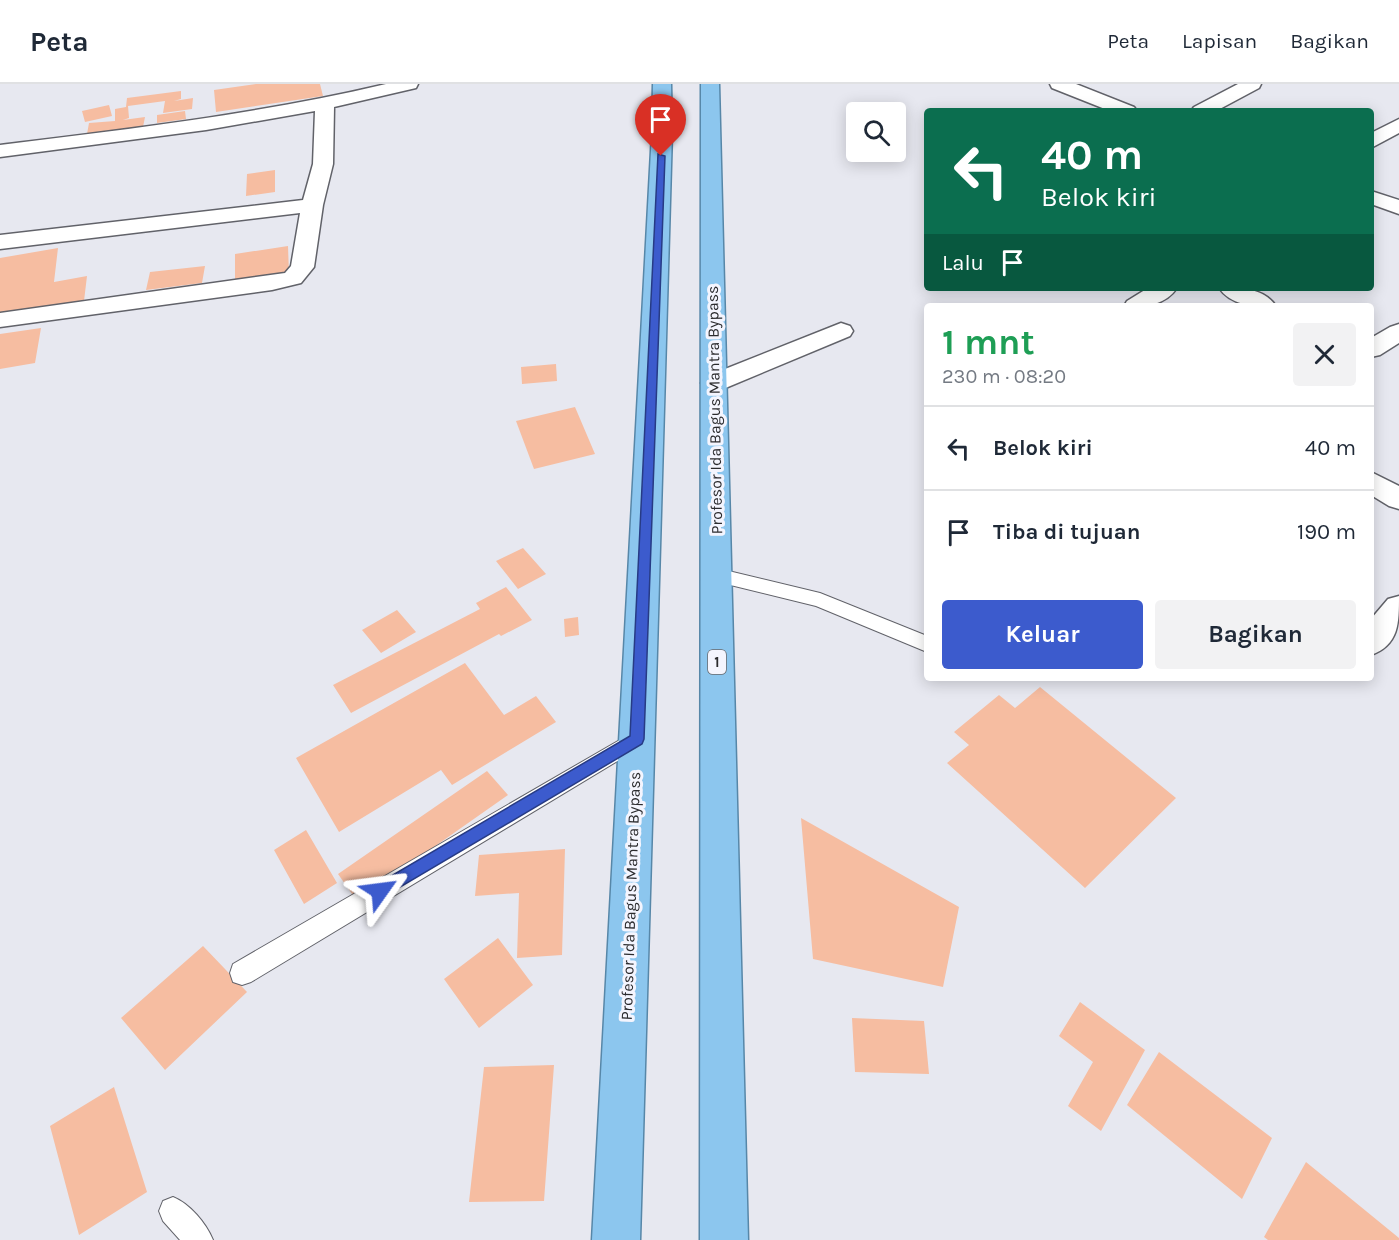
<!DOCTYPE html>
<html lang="id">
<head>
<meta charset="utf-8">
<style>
  :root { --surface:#fff; --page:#f2f2f3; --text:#1f2937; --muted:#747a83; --line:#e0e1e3; --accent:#3c5bcd }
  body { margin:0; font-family:Karla,sans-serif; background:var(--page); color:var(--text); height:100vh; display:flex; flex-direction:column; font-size:22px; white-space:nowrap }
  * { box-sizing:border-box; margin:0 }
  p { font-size:20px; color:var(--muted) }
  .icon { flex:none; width:33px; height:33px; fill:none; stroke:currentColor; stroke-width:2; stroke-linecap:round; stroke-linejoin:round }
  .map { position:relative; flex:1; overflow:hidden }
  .details { position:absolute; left:924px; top:219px; width:450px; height:378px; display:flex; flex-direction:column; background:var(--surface); border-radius:6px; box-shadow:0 3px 15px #0003 }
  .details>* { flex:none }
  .guide { position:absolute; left:924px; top:24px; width:450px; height:183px; border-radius:6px; box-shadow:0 3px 15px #0003; background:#0b6e4f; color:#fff; overflow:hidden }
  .fabs { position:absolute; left:846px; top:18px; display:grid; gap:12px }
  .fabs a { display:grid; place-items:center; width:60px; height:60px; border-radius:6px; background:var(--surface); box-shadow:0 3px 15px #0003; font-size:30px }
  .pin { position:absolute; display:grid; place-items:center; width:51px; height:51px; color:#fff; margin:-62px -26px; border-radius:50% 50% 50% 0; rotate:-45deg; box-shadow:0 0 6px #0007 }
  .pin .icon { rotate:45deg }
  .me { position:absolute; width:66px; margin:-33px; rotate:59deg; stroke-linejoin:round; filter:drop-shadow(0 0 4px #0008) }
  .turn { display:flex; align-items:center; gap:21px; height:126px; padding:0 18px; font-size:27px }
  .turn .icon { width:78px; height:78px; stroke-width:2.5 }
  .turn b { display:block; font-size:42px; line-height:51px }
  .then { display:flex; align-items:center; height:57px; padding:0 18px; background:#0003; gap:12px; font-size:22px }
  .round { display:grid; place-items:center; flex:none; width:63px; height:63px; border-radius:6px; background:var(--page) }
  .headline { display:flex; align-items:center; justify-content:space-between; height:102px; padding:0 18px }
  h1 { font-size:36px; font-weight:700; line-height:45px; color:#1e9e55 }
  .action { display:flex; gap:12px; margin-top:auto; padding:12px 18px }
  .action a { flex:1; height:69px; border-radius:6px; background:var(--accent); color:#fff; font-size:24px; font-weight:700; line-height:69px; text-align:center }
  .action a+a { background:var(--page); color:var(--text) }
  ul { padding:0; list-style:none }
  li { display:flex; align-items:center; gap:18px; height:84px; padding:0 18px; border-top:2px solid var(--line) }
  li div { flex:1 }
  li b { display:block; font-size:22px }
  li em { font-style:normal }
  header { display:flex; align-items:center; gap:36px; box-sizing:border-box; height:84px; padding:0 30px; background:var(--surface); border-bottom:2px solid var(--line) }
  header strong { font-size:28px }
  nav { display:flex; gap:33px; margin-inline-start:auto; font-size:21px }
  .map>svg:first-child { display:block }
  .building { fill:#f6bda1 }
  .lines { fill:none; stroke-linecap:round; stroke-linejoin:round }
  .service-casing { stroke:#616269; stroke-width:2 }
  .minor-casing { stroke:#616269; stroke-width:3 }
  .tertiary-casing { stroke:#616269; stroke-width:3 }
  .trunk-casing { stroke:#5787a8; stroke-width:3 }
  .service { fill:#fff; fill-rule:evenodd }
  .minor { fill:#fff; fill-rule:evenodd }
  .tertiary { fill:#fff; fill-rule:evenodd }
  .trunk { fill:#8cc6ee; fill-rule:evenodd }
  .route { fill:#3c5bcd; stroke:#273b85; stroke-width:1.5 }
  .labels { text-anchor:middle; stroke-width:6; stroke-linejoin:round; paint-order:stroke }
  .shield { fill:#f4f5fe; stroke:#67686c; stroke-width:1.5 }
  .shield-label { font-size:15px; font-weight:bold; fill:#2b2b2e }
  .street-label { font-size:16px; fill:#2b2b2e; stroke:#f4f5fe }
</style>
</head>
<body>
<header>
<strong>Peta</strong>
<nav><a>Peta</a><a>Lapisan</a><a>Bagikan</a></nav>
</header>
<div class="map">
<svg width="1399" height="1156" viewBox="0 0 1399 1156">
  <rect width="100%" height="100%" fill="#e7e8f0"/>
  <path class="building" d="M256,0H320L323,12L216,28L214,6Z
    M181,7V15L174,17L193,14L192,25L163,29L165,17L128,22L129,34L123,36L145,33L143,43L87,50L89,39L115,37V25L126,23L127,14Z
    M109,21L112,32L85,38L82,27Z
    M185,27L186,35L157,39V31Z
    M275,86V108L246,112L247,90Z
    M288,162L289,190L235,198V170Z
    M58,164L54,198L87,192L84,217L0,231V174Z
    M205,182L202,199L146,206L150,188Z
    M41,244L35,279L0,285V250Z
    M556,280L557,297L522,300L521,283Z
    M575,323L595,370L534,385L516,337Z
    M523,464L546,490L518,505L496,477Z
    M506,503L532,536L501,552L499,550L351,629L333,601L480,525L476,519Z
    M397,526L416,548L381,569L362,546Z
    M578,533L579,551L565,553L564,535Z
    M465,579L504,631L536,612L556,638L452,701L441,686L339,748L296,674Z
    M1040,603L1176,714L1085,804L947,679L969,661L954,648L999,611L1015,624Z
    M487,687L508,711L357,817L338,790Z
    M801,734L959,823L943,903L813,875Z
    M306,746L337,799L304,820L274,766Z
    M565,765L562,871L517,874L519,809L475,812L479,771Z
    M498,854L533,901L479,944L444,895Z
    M203,862L247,908L165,986L121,934Z
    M1080,918L1145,966L1101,1047L1068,1022L1093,978L1059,952Z
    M852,934L924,937L929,990L855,988Z
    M1159,968L1272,1054L1242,1115L1127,1021Z
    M554,981L544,1117L469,1118L484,983Z
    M114,1003L147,1108L79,1151L50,1042Z
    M1306,1078L1399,1154V1156H1268L1264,1153Z"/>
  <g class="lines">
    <defs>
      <path id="service" d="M716,484L820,509L927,552V568L816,522L710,496L707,491L710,486Z
        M637,646L644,649L647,655L644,661L251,898L242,901L233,898L230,889L233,880Z
        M173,1113C190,1120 206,1139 213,1156H180L163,1137L159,1127L163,1117Z"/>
      <path id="minor" d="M386,0H418L416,4L334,23L333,80L323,121L314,183L301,199L272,206L0,243V229L285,189L291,182L300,129L0,165V151L303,116L313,80L315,27L206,46L0,73V61C129,45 260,30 386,0Z
        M1238,0H1261L1259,4L1216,27H1191L1194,23Z
        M1399,35V49L1371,64V49Z
        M1148,204H1177C1164,223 1144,222 1124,222L1127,217Z
        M1219,204C1239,204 1263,203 1276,222C1256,222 1232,223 1219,204Z
        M841,239L850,242L853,247L850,252L723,305L714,307L705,305L701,299L705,293Z
        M1399,240V259L1380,271L1371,273V254L1390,243Z
        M1371,388L1399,402V425L1389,422L1371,411Z
        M1399,512C1399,539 1399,561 1371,571V535L1388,515Z"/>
      <path id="tertiary" d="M1050,0H1076L1134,23L1137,27H1110L1052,4Z
        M1371,107L1399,116V130L1371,120Z"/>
      <path id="trunk" d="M653,0H671L672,48L640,1156H592L652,48Z
        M701,0H719L748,1156H700Z"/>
    </defs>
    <use href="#service" class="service-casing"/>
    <use href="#minor" class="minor-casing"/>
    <use href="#tertiary" class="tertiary-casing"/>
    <use href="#trunk" class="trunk-casing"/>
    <use href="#service" class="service"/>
    <use href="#minor" class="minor"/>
    <use href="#tertiary" class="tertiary"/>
    <use href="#trunk" class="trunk"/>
  </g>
  <path class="route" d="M658,70L665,72L644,655L642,660L380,815L374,812L372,807L374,802L630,652Z"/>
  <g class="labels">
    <rect class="shield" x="708" y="566" width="18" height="24" rx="4.5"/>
    <g class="shield-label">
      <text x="717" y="583">1</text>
    </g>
    <g class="street-label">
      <text transform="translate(714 326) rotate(-91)" y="6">Profesor Ida Bagus Mantra Bypass</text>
      <text transform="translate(630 812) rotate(-88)" y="6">Profesor Ida Bagus Mantra Bypass</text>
    </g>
  </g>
</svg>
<div class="fabs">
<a><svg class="icon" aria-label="search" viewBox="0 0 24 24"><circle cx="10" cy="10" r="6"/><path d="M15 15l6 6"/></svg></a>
</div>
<div class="pin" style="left:661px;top:72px;background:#d93025"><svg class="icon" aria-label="arrive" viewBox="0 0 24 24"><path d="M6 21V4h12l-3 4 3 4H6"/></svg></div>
<svg class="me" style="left:380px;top:807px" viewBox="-20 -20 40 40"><path d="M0-17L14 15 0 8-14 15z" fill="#3c5bcd" stroke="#fff" stroke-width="4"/></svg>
<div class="guide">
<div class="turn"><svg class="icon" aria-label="left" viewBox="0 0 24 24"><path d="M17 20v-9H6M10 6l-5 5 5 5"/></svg><div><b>40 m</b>Belok kiri</div></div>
<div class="then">Lalu<svg class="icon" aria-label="arrive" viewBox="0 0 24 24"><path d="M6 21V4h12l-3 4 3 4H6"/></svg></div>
</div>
<section class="details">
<div class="headline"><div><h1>1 mnt</h1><p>230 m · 08:20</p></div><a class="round"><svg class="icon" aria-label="close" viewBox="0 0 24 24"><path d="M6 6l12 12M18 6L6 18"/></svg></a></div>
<ul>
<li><svg class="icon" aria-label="left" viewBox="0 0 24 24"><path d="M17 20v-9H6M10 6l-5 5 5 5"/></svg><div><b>Belok kiri</b></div><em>40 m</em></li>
<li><svg class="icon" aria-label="arrive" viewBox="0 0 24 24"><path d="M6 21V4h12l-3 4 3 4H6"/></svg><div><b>Tiba di tujuan</b></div><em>190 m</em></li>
</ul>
<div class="action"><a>Keluar</a><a>Bagikan</a></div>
</section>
</div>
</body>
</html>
